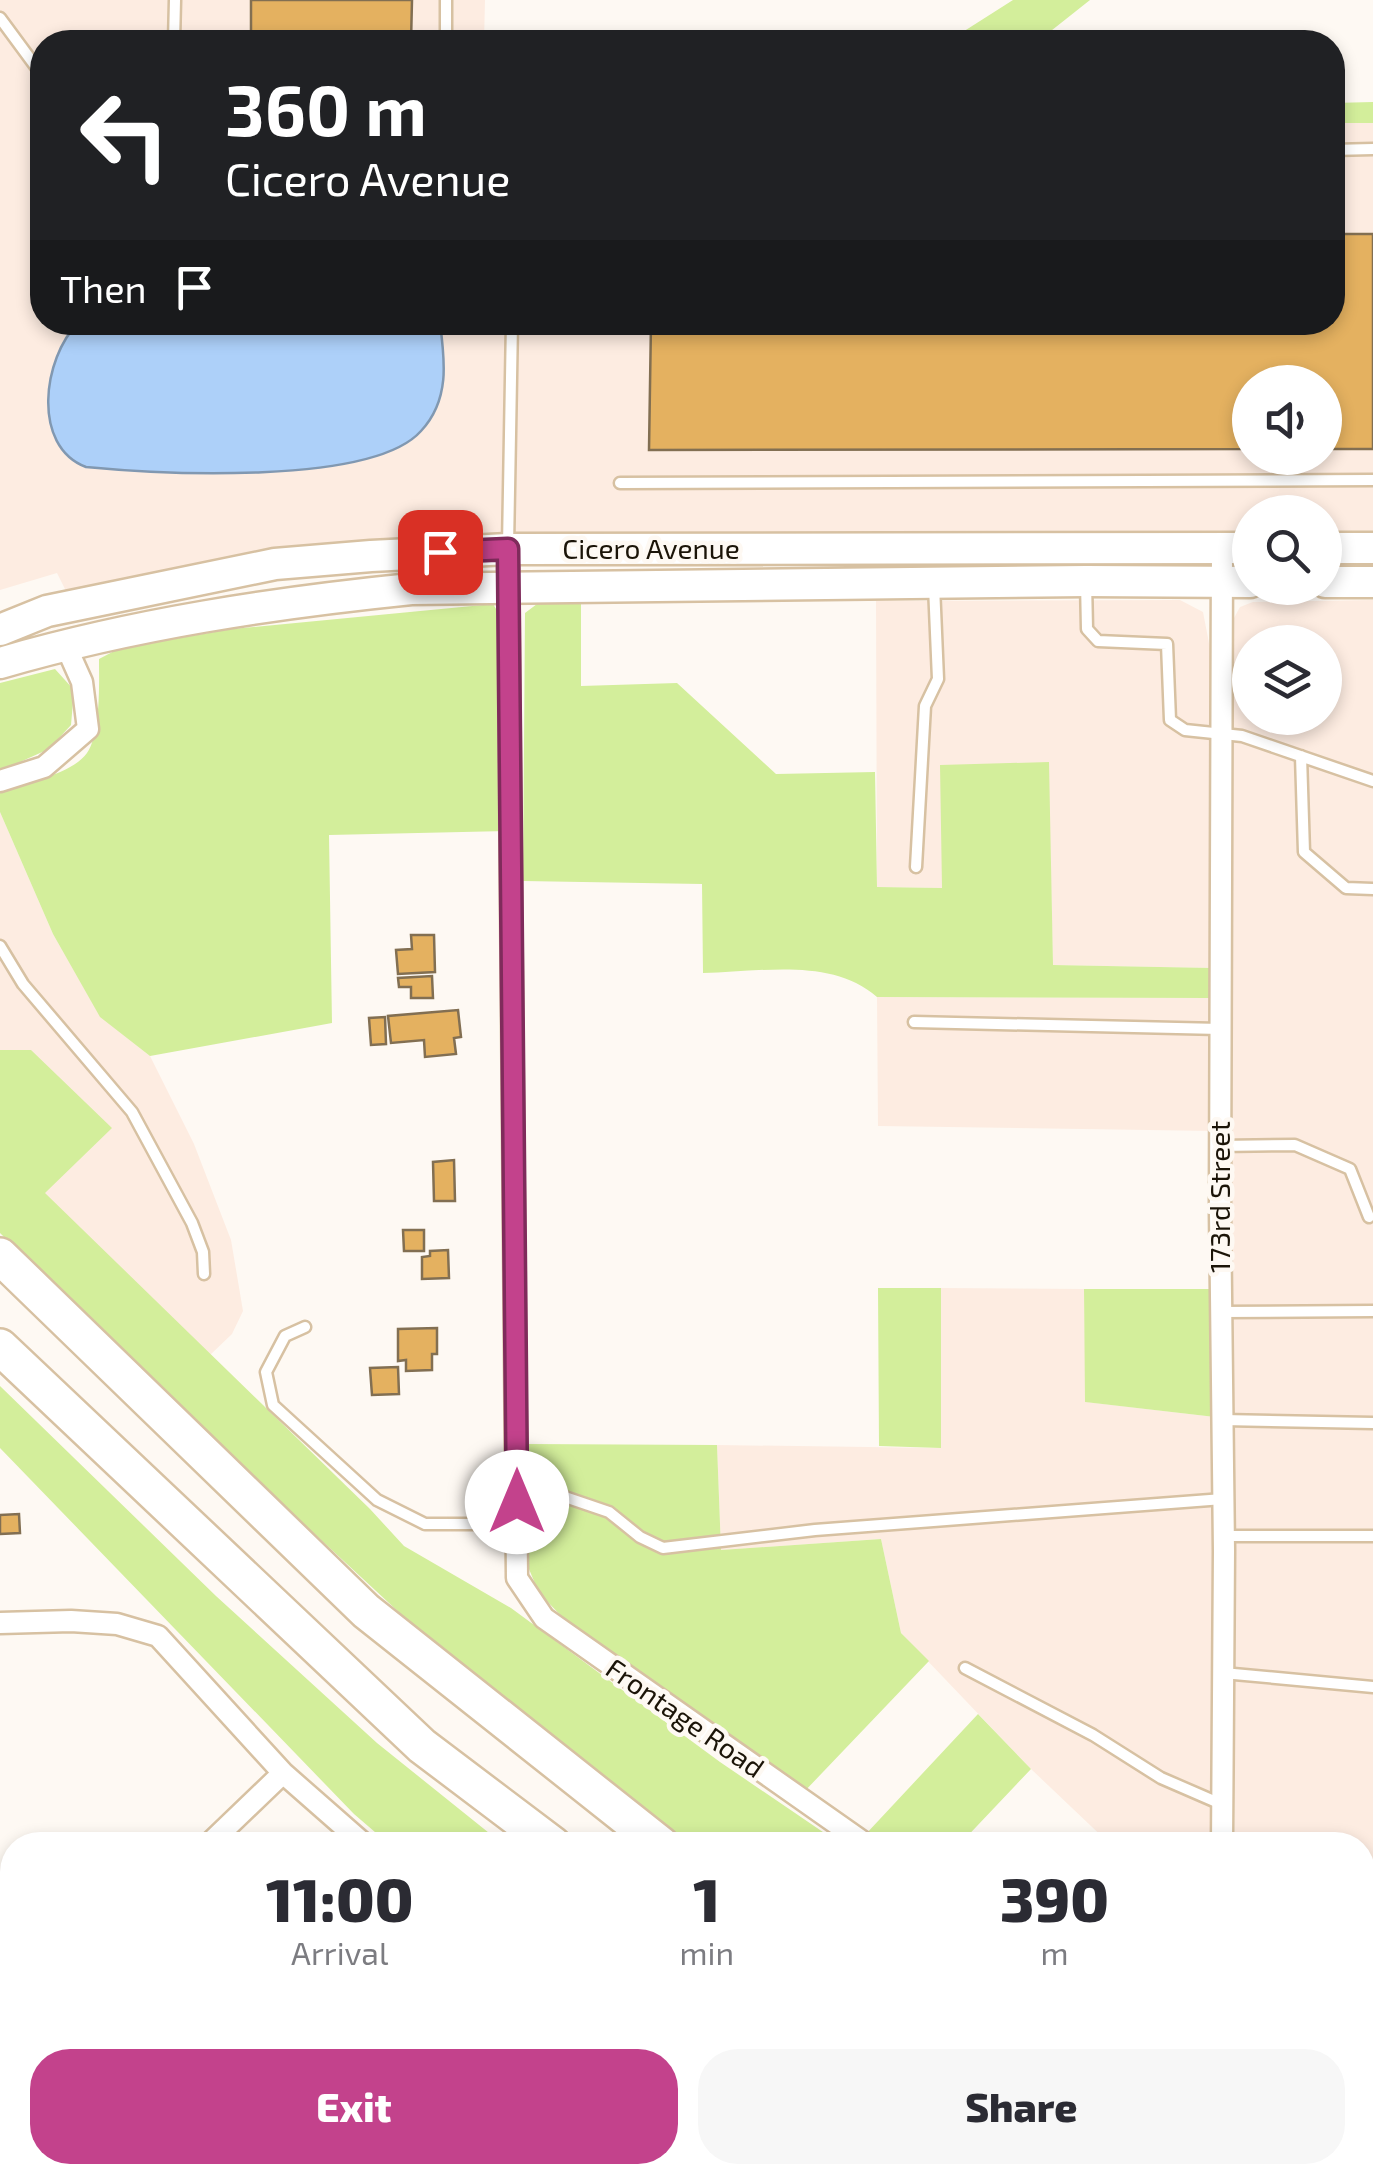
<!DOCTYPE html>
<html lang="en">
<head>
<meta charset="utf-8">
<style>
  :root { --surface:#fff; --page:#f7f7f7; --text:#2b2b33; --muted:#7c7c81; --accent:#c3428c }
  body { margin:0; font-family:"Exo 2",sans-serif; background:var(--page); color:var(--text); height:100vh; display:flex; flex-direction:column; font-size:38px; white-space:nowrap }
  * { box-sizing:border-box; margin:0 }
  p { font-size:32px; color:var(--muted) }
  .icon { flex:none; width:55px; height:55px; fill:none; stroke:currentColor; stroke-width:2; stroke-linecap:round; stroke-linejoin:round }
  .map { position:relative; flex:1; overflow:hidden }
  .panel { position:absolute; left:0px; top:1832px; width:1375px; height:352px; display:flex; flex-direction:column; background:var(--surface); border-radius:40px 40px 0 0; box-shadow:0 5px 15px #0003 }
  .panel>* { flex:none }
  .top-card { position:absolute; left:30px; top:30px; width:1315px; height:305px; border-radius:40px; box-shadow:0 5px 15px #0003; background:#202124; color:#fff; overflow:hidden }
  .fabs { position:absolute; left:1232px; top:365px; display:grid; gap:20px }
  .fabs a { display:grid; place-items:center; width:110px; height:110px; border-radius:50%; background:var(--surface); box-shadow:0 5px 15px #0003; font-size:50px }
  .pin { position:absolute; display:grid; place-items:center; width:85px; height:85px; color:#fff; margin:-42px; border-radius:20px; box-shadow:0 5px 15px #0006 }
  .me { position:absolute; width:110px; margin:-55px; rotate:0deg; stroke-linejoin:round; filter:drop-shadow(0 0 8px #0008) }
  .turn { display:flex; align-items:center; gap:35px; height:210px; padding:0 30px; font-size:45px }
  .turn .icon { width:130px; height:130px; stroke-width:2.5 }
  .turn b { display:block; font-size:70px; line-height:85px }
  .then { display:flex; align-items:center; height:95px; padding:0 30px; background:#0003; gap:20px; font-size:38px }
  .eta { display:flex; justify-content:space-evenly; align-items:center; height:170px; text-align:center }
  .eta b { font-size:60px; font-weight:800; line-height:70px }
  .button { display:flex; gap:20px; margin-top:auto; padding:20px 30px }
  .button a { flex:1; height:115px; border-radius:40px; background:var(--accent); color:#fff; font-size:40px; font-weight:800; line-height:115px; text-align:center }
  .button a+a { background:var(--page); color:var(--text) }
  .map>svg:first-child { display:block }
  .industrial { fill:#fdece1; fill-rule:evenodd }
  .green { fill:#d3ee9b }
  .water { fill:#add0f9; stroke:#8198b1; stroke-width:2.5 }
  .building { fill:#e4b160; stroke:#826f52; stroke-width:2.5 }
  .lines { fill:none; stroke-linecap:round; stroke-linejoin:round }
  .lane-casing { stroke:#d7c1a2; stroke-width:15 }
  .street-casing { stroke:#d7c1a2; stroke-width:25 }
  .primary-casing { stroke:#d7c1a2; stroke-width:35 }
  .highway-casing { stroke:#d7c1a2; stroke-width:40 }
  .lane { stroke:#fff; stroke-width:10 }
  .street { stroke:#fff; stroke-width:20 }
  .primary { stroke:#fff; stroke-width:30 }
  .highway { stroke:#fff; stroke-width:35 }
  .route-casing { stroke:#7f2b5b; stroke-width:25 }
  .route { stroke:#c3428c; stroke-width:18 }
  .labels { text-anchor:middle; stroke-width:9; stroke-linejoin:round; paint-order:stroke }
  .street-label { font-size:28px; fill:#1b1408; stroke:#fef9f3 }
</style>
</head>
<body>
<div class="map">
<svg width="1373" height="2183" viewBox="0 0 1373 2183">
  <rect width="100%" height="100%" fill="#fef9f3"/>
  <path class="industrial" d="M0,0H485L484,42H42V322H1332L1333,123H1373V533H1325V512H1250V533H457L292,546L67,593L57,573L0,590ZM1250,382H1325V458H1250Z
    M1180,600L1203,612L1213,664V968L1053,965L1048,762L942,888L877,887L876,601Z
    M1373,600V2168L1362,2163V1845H1235L1230,964L1234,618L1240,607L1253,602ZM1250,642H1325V718H1250Z
    M0,812L53,934L100,1016L150,1056L194,1144L231,1240L243,1311L232,1334L209,1356L44,1193L31,1050H0Z
    M877,997L1212,998L1214,1131L878,1126Z
    M941,1288L1084,1289L1086,1402L1215,1417L1216,1845H1111L1031,1769L901,1633L881,1539L721,1550L717,1445L940,1448Z"/>
  <path class="green" d="M1013,0H1090L1037,42H947Z
    M1373,102V123H1333V103Z
    M581,601V686L677,683L776,774L875,772L877,887L942,888L940,765L1049,762L1053,965L1213,968L1212,998L877,997C832,957 760,972 703,973L702,884L523,881L525,613L537,604Z
    M493,604L504,622L507,831L329,835L332,1023L150,1056L100,1017L53,934L0,812V790C25,783 71,775 87,753C101,733 99,683 99,659L120,648L232,629Z
    M55,669L74,690L71,725L49,749L0,771V683Z
    M0,1050H31L112,1128L45,1193L370,1509L404,1546L511,1608L720,1762L842,1845H687L445,1655L167,1397L0,1233Z
    M878,1288H941V1448L879,1446Z
    M1084,1289H1215V1417L1085,1402Z
    M0,1386L216,1596L377,1743L504,1845H390L354,1814L0,1448Z
    M526,1444L717,1445L721,1550L881,1539L901,1633L929,1661L802,1794L570,1625L539,1593L526,1562Z
    M978,1714L1031,1769L959,1845H878L865,1835Z
    M834,2173H979L996,2183H857Z
    M1192,2173H1337L1358,2183H1211Z"/>
  <path class="water" d="M78,323H440C445,361 450,400 421,431C372,486 159,474 86,467C31,446 43,358 78,323Z"/>
  <path class="building" d="M251,0H412L411,42H251Z
    M1332,234H1373V449H1325V382H1250V449L649,450L651,322H1332Z
    M411,935H434L435,972L398,974L396,950L412,949Z
    M432,976L433,998H411V987H399L398,978Z
    M458,1010L461,1037L454,1038L456,1054L425,1057L424,1040L391,1043L388,1016Z
    M385,1017L386,1044L371,1045L369,1018Z
    M454,1160L455,1201H434L433,1162Z
    M403,1230H424V1251H404Z
    M448,1250L449,1278L422,1279V1257L430,1256V1251Z
    M437,1328V1354H432V1370L406,1371V1360L398,1361V1329Z
    M398,1367L399,1394L372,1395L370,1368Z
    M19,1514L20,1533L0,1534V1515Z"/>
  <g class="lines">
    <defs>
      <path id="lane" d="M0,18L42,75
        M174,42L175,0
        M446,42V0
        M1332,150L1373,149
        M620,483L1373,480
        M508,546L512,322
        M1086,582L1087,629L1098,641L1167,644L1170,720L1185,730L1242,736L1373,781
        M1301,756L1304,852L1346,888L1373,889
        M916,867L925,706L938,679L934,586
        M0,946L23,984L132,1112L192,1223L203,1252L204,1274
        M914,1022L1220,1029
        M1220,1146L1295,1145L1350,1169L1369,1217
        M1221,1312L1373,1311
        M305,1327L285,1336L266,1372L273,1405L377,1500L425,1524H516
        M1223,1420L1373,1423
        M518,1481L609,1512L640,1537L663,1548L815,1530L1223,1499
        M1224,1536H1373
        M965,1668L1093,1735L1161,1778L1221,1804
        M1223,1673L1373,1687"/>
      <path id="street" d="M1222,548L1220,1210L1224,1551L1222,1845
        M508,549L517,1578L544,1618L867,1845
        M0,781L44,767L88,729L82,682L65,644
        M0,1623L71,1621L117,1624L158,1636L283,1773L365,1845
        M208,1845L283,1773
        M810,2172L833,2183
        M1359,2172L1373,2180
        M507,2183V2172"/>
      <path id="primary" d="M1325,548H1373
        M1325,582H1373
        M0,630L47,611L275,564L371,556L508,549L1250,548
        M0,663C134,624 273,603 411,589L1086,581L1250,582"/>
      <path id="highway" d="M0,1256L366,1611L661,1845
        M0,1347L422,1746L553,1845
        M1028,2172L1045,2183
        M1155,2172L1173,2183"/>
    </defs>
    <use href="#lane" class="lane-casing"/>
    <use href="#street" class="street-casing"/>
    <use href="#primary" class="primary-casing"/>
    <use href="#highway" class="highway-casing"/>
    <use href="#lane" class="lane"/>
    <use href="#street" class="street"/>
    <use href="#primary" class="primary"/>
    <use href="#highway" class="highway"/>
  </g>
  <g class="lines">
    <defs>
      <path id="route" d="M440,552L508,549L517,1502"/>
    </defs>
    <use href="#route" class="route-casing"/>
    <use href="#route" class="route"/>
  </g>
  <g class="labels">
    <g class="street-label">
      <text x="651" y="559">Cicero Avenue</text>
      <text transform="translate(1220 1197) rotate(-90)" y="10">173rd Street</text>
      <text transform="translate(685 1718) rotate(35)" y="10">Frontage Road</text>
    </g>
  </g>
</svg>
<div class="fabs">
<a><svg class="icon" aria-label="sound" viewBox="0 0 24 24"><path d="M4 9h4l5-4v14l-5-4H4zM17 9q2 3 0 6"/></svg></a>
<a><svg class="icon" aria-label="search" viewBox="0 0 24 24"><circle cx="10" cy="10" r="6"/><path d="M15 15l6 6"/></svg></a>
<a><svg class="icon" aria-label="layers" viewBox="0 0 24 24"><path d="M12 4l9 5-9 5-9-5zM3 14l9 5 9-5"/></svg></a>
</div>
<div class="pin" style="left:440px;top:552px;background:#d93025"><svg class="icon" aria-label="arrive" viewBox="0 0 24 24"><path d="M6 21V4h12l-3 4 3 4H6"/></svg></div>
<svg class="me" style="left:517px;top:1502px" viewBox="-20 -20 40 40"><circle r="19" fill="#fff"/><path d="M0-13L10 11 0 6-10 11z" fill="#c3428c"/></svg>
<div class="top-card">
<div class="turn"><svg class="icon" aria-label="left" viewBox="0 0 24 24"><path d="M17 20v-9H6M10 6l-5 5 5 5"/></svg><div><b>360 m</b>Cicero Avenue</div></div>
<div class="then">Then<svg class="icon" aria-label="arrive" viewBox="0 0 24 24"><path d="M6 21V4h12l-3 4 3 4H6"/></svg></div>
</div>
<section class="panel">
<div class="eta">
<div><b>11:00</b><p>Arrival</p></div>
<div><b>1</b><p>min</p></div>
<div><b>390</b><p>m</p></div>
</div>
<div class="button"><a>Exit</a><a>Share</a></div>
</section>
</div>
</body>
</html>
